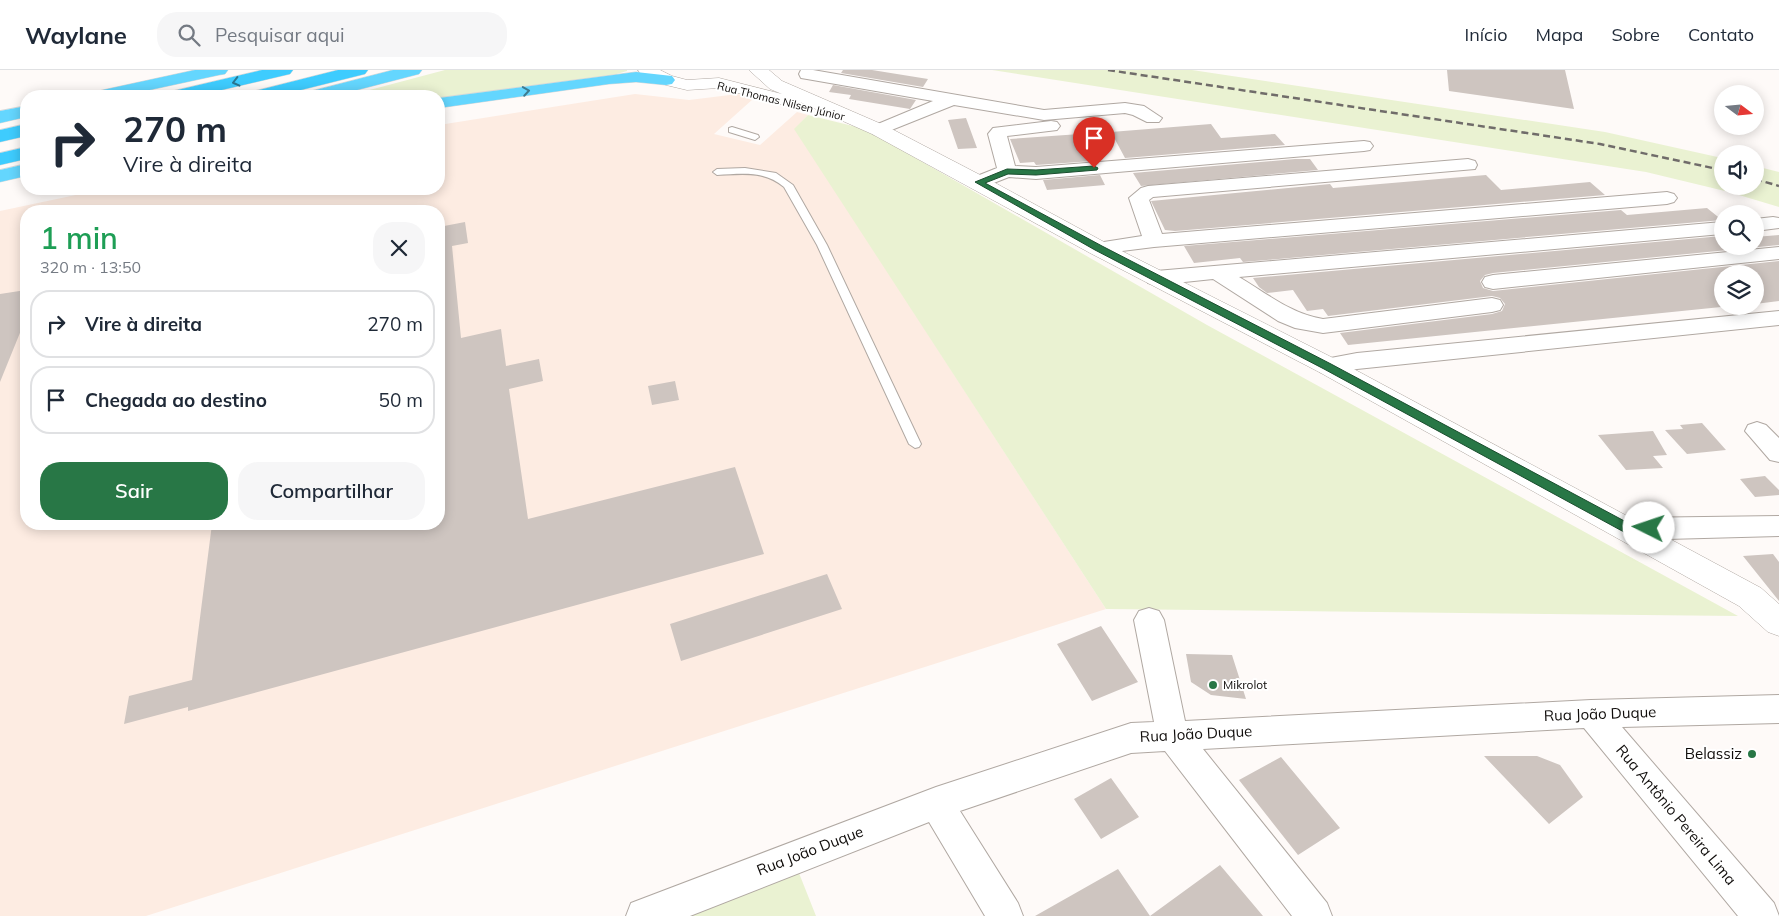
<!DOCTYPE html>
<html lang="pt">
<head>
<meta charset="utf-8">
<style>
  :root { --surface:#fff; --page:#f6f6f7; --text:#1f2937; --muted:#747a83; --line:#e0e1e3; --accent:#287746 }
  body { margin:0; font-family:Mulish,sans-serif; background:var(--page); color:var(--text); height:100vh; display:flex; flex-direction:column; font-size:19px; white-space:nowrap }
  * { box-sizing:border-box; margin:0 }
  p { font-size:16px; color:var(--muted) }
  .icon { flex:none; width:28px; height:28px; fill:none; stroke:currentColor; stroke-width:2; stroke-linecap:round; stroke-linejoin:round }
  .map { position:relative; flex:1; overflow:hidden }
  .side { position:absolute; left:20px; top:135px; width:425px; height:325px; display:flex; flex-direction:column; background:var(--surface); border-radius:20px; box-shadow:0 2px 12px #0003 }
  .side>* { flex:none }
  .hud { position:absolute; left:20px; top:20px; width:425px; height:105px; border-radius:20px; box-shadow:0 2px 12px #0003; background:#fff; color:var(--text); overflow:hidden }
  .needle { width:32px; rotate:106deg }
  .tools { position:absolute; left:1714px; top:15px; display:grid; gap:10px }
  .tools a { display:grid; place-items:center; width:50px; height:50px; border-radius:50%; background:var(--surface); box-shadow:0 2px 12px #0003; font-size:25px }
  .pin { position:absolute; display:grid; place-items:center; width:42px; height:42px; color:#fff; margin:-51px -21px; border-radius:50% 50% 50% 0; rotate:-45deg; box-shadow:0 0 5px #0007 }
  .pin .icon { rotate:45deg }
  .me { position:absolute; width:55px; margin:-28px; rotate:274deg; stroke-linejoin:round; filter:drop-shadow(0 0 4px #0008) }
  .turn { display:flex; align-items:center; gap:18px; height:105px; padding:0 20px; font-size:22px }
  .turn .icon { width:65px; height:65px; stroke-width:2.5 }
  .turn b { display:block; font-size:35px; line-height:42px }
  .round { display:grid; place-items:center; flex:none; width:52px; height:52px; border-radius:20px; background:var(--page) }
  .summary { display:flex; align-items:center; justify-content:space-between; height:85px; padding:0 20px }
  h1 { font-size:30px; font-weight:600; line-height:38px; color:#1e9e55 }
  .button { display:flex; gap:10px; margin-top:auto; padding:10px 20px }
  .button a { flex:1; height:58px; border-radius:20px; background:var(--accent); color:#fff; font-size:20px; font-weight:600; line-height:58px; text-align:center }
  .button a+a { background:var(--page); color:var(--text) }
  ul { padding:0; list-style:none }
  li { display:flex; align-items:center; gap:15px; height:68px; margin:0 10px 8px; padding:0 10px; border:2px solid var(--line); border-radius:20px }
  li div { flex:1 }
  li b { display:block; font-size:19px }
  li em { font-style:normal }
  header { display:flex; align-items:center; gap:30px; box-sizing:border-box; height:70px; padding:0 25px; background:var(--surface); border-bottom:1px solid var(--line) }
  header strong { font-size:24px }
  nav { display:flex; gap:28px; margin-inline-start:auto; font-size:18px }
  .search { width:350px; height:45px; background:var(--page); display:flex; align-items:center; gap:12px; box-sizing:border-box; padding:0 18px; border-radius:20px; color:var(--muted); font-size:19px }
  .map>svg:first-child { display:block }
  .built { fill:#fdece2; fill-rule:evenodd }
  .green { fill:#eaf2d2 }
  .building { fill:#cec5c0 }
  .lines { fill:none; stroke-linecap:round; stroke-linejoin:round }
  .service-casing { stroke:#b0a8a2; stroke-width:2 }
  .minor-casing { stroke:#b0a8a2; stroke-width:2 }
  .tertiary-casing { stroke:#b0a8a2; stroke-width:1 }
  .trunk-casing { stroke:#d9d8d8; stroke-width:1 }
  .motorway-casing { stroke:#d9d8d8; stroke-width:1 }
  .service { fill:#fff; fill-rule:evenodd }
  .minor { fill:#fff; fill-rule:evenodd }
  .tertiary { fill:#fff; fill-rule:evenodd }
  .trunk { fill:#64d6fe; fill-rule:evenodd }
  .motorway { fill:#3eccfe; fill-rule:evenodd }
  .rail { stroke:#706c6a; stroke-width:2.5; stroke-dasharray:7 4; stroke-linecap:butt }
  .oneway { stroke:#297690 }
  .oneway2 { stroke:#3e7b90 }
  .route { fill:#287746; stroke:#1a4d2e }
  .poi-dot { fill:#287746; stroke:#fff; stroke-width:2 }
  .labels { text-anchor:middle; stroke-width:4; stroke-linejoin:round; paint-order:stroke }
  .far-street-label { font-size:11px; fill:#0f0c0a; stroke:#fff }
  .poi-label { font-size:12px; fill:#0f0c0a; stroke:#fff; text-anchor:start }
  .near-street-label { font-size:15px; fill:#0f0c0a; stroke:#fff }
  .near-poi-label { font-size:15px; fill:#0f0c0a; stroke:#fff; text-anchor:end }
</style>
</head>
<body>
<header>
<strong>Waylane</strong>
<div class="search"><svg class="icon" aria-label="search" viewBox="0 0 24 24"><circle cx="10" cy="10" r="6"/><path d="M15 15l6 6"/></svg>Pesquisar aqui</div>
<nav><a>Início</a><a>Mapa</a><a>Sobre</a><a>Contato</a></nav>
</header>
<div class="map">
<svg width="1779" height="846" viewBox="0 0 1779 846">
  <rect width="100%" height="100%" fill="#fefaf8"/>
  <path class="built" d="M635,24L689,30L738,24L753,29L714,64L760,75L797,42L808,45L795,59L1106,539L146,846H0V141L104,119H439V55ZM26,141H439V454H26Z"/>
  <path class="green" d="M445,0H627V1L613,5L439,29V26H347Z
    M992,0H1192L1605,62L1722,88V116H1755V96L1779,102V137L1729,122L1646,102Z
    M808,45L865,59L1207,255L1738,546L1106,539L794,59Z
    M793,788L816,846H669Z"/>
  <path class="building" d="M843,0H872L928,9L923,17L841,3Z
    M1447,0H1565L1574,39L1449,21Z
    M833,15L916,30L910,39L849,29L851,25L829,22Z
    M966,48L977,78L958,79L948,50Z
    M1211,54L1221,68L1275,64L1285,75L1125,88L1111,62Z
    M1080,64L1093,91L1036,95L1034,92L1020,93L1010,69Z
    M1295,89H1310L1318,100L1141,116L1133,103Z
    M1100,105L1105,115L1047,120L1043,110Z
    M1486,105L1501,120L1590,112L1605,125L1175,161L1165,160L1151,131L1330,114L1333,118Z
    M1707,138L1722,150L1243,192L1240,188L1194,193L1184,176L1621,140L1627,145Z
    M465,152L468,173L452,176L461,268L501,259L506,296L539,289L543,311L509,319L528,449L735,397L764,484L188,641V637L124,654L129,626L192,610L212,454H439V157Z
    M1779,165V175L1493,203L1485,205L1480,211L1483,218L1493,221L1779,191V231L1755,234V204H1722V236H1731L1348,275L1340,263L1492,244L1502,241L1505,234L1500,228L1492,226L1328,246L1323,239L1307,241L1293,220L1267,223L1259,217L1253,208L1722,166V176H1755V167Z
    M26,220V248L0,312V224Z
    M675,311L679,330L652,335L648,316Z
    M1702,353L1726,380L1687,384L1665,360L1683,359L1680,355Z
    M1653,361L1667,385L1653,386L1663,398L1626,400L1598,365Z
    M1765,406L1779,420V425L1755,427L1740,409Z
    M1773,484L1779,492V531L1743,486Z
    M827,504L842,539L681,591L670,554Z
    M1101,556L1138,612L1092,631L1057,574Z
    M1186,584L1232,585L1246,629L1211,625L1191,612Z
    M1484,686H1537L1560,695L1583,727L1549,754Z
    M1281,687L1340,758L1298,785L1239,710Z
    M1111,708L1139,747L1101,769L1074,729Z
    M1220,795L1263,846H1150Z
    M1118,799L1150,846H1035Z"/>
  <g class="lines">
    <defs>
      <path id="service" d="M732,57L758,65L759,67L755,70L729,62V58Z
        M745,98L776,103L793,115L827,175L921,374L919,377L915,378L909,374L817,175L784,117C764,100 741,104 717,105L713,102L717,99Z"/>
      <path id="minor" d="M801,0H813L1044,40L1125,33L1144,36L1162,48L1159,52H1147L1133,45L1125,43L1044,50L954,35L879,65L873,64L870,60L873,56L933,31L807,9L801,8L799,4Z
        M1051,51L1057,52L1060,56L1057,60L1007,66L1015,96L1036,97L1364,71L1370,72L1373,76L1370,80L1364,81L1036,109L1009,107L986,116H972L969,112L972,108L997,98L988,64L993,58Z
        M1468,89L1475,91L1477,95L1475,99L1153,127L1149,130L1162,164L1667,122L1674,124L1677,128L1674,132L1667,134L1154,177L1098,184L1091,182L1088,178L1091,174L1142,166L1129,128L1141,118L1148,116Z
        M1773,147L1779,148V158L1755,161V149Z
        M1722,152V164L1239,207C1266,223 1291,244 1323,249L1492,228L1500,230L1503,235L1500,240L1492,242L1323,263L1295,258L1278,251L1213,209L1156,215L1148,213L1145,208L1148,203L1156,201Z
        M1779,177V189L1493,219L1485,217L1482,212L1485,207L1493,205Z
        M1779,241V255L1357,299L1328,304L1320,302L1316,296L1320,290L1357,283Z
        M1757,352L1766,355L1779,368V392L1770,390L1745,361L1748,355Z
        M1779,446V466L1629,470L1619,466L1615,459L1619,452L1629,448Z
        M1149,538L1159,541L1164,550L1185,651L1591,630L1779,625V653L1622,657L1774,833L1779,846H1738L1584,658L1203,679L1327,833L1332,846H1292L1165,681L1131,683L960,741L1018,833L1023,846H985L929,752L690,846H626L631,833L936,717L1131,653L1154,652L1134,550L1139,541Z"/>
      <path id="tertiary" d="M638,0H660L672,6L687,10L719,8L782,24L770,19L749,0H769L782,11L886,56L986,108L1106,173L1337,290L1761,518L1779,534V566L1768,562L1739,536L1319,302L1090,183L872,64L800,32L797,36L791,37L719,18L687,20L666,15L641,4Z"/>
      <path id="trunk" d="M195,0H228L225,4L219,5L122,26H89L92,22L98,21Z
        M393,0H422L419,4L334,26H305L308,22Z
        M636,2L672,6L675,10L672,14L666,15L636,12L609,14L439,38V28Z
        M26,36V47L0,53V41Z
        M26,94V106L0,112V100Z"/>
      <path id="motorway" d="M262,0H293L290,4L196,26H166L169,22Z
        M338,0H368L365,4L277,26H248L251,22Z
        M26,54V66L0,72V60Z
        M26,77V89L0,95V83Z"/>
    </defs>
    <use href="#service" class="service-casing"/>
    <use href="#minor" class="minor-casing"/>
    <use href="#tertiary" class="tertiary-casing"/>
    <use href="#trunk" class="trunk-casing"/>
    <use href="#motorway" class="motorway-casing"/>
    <use href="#service" class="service"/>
    <use href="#minor" class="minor"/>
    <use href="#tertiary" class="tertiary"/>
    <use href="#trunk" class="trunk"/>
    <use href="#motorway" class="motorway"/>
    <path class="rail" d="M1108,0L1600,74L1722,100
      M1755,109L1779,116"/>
  </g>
  <defs><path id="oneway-chevron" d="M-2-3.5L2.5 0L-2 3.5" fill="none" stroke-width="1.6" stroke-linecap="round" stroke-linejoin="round" transform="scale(1.25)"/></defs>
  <use class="oneway" href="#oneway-chevron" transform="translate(236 12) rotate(166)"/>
  <use class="oneway2" href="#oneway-chevron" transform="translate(526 21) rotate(-9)"/>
  <path class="route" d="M1094,96L1098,98L1097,100L1036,105L1008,104L985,113L1102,176L1331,294L1630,454L1653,455V461L1624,462L1324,299L1095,180L975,112L1007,99L1036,100Z"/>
  <g class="poi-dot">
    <circle cx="1213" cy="615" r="5"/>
    <circle cx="1752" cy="684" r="5"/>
  </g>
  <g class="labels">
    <g class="far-street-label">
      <text transform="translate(781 31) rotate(14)" y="4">Rua Thomas Nilsen Júnior</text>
    </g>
    <g class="poi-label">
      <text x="1223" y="619">Mikrolot</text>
    </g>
    <g class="near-street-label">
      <text transform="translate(1600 644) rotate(-2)" y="5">Rua João Duque</text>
      <text transform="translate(1196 664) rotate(-3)" y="5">Rua João Duque</text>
      <text transform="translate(1676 745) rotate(50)" y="5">Rua Antônio Pereira Lima</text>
      <text transform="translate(810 781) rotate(-21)" y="5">Rua João Duque</text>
    </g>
    <g class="near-poi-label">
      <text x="1742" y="689">Belassiz</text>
    </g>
  </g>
</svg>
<div class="tools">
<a><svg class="needle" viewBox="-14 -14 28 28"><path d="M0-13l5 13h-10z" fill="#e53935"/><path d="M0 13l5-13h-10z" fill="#747a83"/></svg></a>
<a><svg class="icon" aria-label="sound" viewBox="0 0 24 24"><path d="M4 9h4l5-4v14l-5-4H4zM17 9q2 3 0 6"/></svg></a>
<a><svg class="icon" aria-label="search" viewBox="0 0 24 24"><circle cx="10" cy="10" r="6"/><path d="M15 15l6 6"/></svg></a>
<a><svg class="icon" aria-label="layers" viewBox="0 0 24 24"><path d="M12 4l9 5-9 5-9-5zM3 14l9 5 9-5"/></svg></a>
</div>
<div class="pin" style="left:1094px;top:98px;background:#d93025"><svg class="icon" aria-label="arrive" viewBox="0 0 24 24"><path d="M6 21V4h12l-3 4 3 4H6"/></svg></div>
<svg class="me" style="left:1649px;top:458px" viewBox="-20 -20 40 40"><circle r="19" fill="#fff"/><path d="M0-13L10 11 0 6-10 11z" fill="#287746"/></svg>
<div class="hud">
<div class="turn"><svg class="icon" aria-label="right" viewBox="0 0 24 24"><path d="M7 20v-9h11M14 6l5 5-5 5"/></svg><div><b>270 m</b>Vire à direita</div></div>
</div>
<section class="side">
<div class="summary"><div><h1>1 min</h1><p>320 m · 13:50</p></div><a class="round"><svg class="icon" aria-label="close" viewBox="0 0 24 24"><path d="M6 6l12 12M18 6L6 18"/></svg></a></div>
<ul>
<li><svg class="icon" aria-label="right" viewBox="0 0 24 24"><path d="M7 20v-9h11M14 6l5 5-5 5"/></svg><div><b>Vire à direita</b></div><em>270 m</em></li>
<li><svg class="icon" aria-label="arrive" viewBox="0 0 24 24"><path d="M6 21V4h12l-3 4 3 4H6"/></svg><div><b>Chegada ao destino</b></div><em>50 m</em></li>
</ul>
<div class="button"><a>Sair</a><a>Compartilhar</a></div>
</section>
</div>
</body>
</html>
